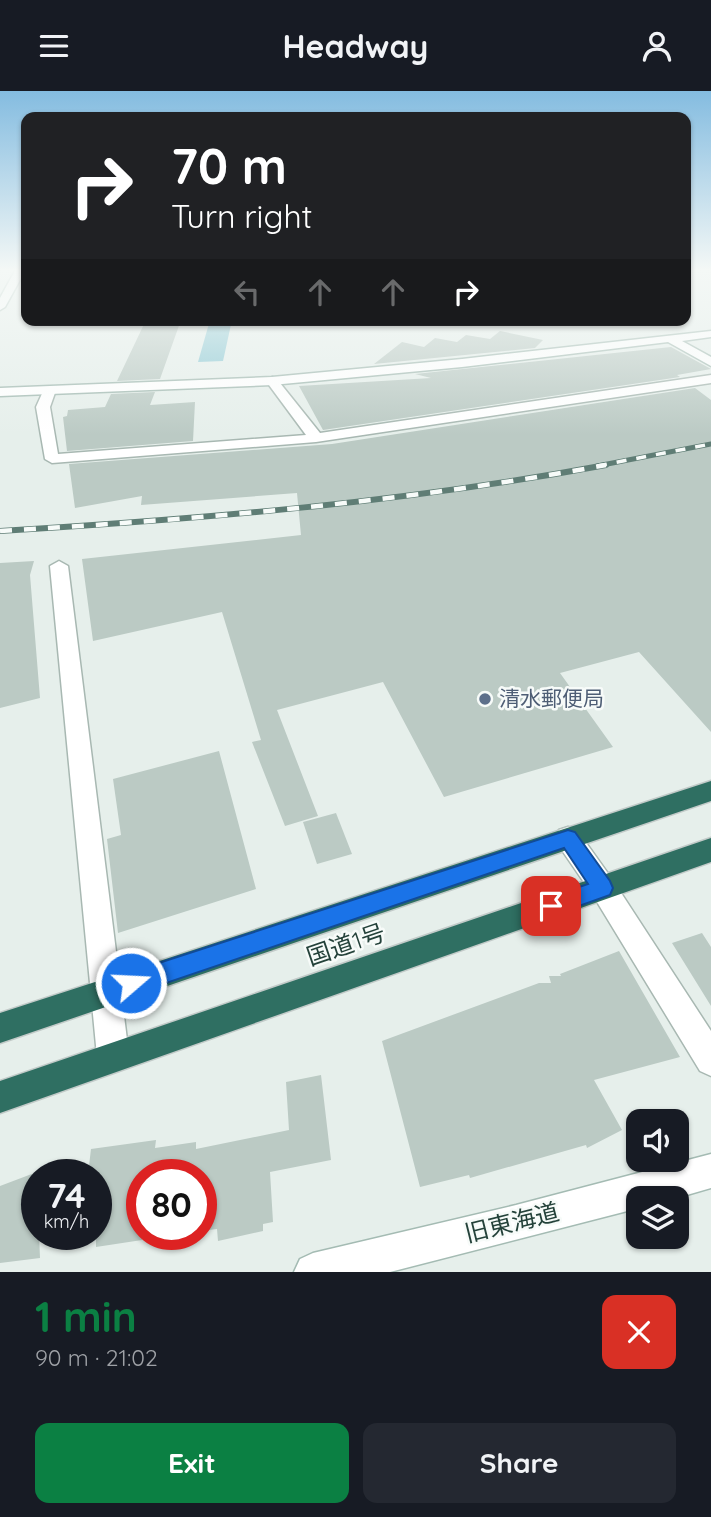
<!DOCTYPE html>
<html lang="en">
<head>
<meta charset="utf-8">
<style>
  :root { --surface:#171b24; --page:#242831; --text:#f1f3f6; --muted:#9ea1a6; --accent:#0b8043 }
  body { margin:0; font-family:Quicksand,"Noto Sans JP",sans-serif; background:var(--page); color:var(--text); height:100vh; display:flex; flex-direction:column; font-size:26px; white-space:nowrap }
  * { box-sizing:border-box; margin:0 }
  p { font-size:23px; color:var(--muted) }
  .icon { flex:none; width:38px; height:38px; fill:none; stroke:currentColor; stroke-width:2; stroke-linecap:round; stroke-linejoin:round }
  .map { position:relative; height:1181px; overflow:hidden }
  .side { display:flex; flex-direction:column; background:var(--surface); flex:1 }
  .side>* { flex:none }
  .banner { position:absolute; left:21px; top:21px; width:670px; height:214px; border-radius:14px; box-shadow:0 2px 5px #0004; background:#202124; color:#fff; overflow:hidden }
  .fabs { position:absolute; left:626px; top:1018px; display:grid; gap:14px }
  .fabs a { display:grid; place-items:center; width:63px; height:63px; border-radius:14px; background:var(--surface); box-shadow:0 2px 5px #0004; font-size:35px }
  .speed { position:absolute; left:21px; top:1068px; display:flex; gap:14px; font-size:35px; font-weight:700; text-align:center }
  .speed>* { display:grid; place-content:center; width:91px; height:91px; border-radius:50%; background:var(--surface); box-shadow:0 2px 5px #0004; line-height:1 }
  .speed small { font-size:18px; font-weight:400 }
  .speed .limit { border:10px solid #d22; background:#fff; color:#111 }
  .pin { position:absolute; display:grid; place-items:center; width:60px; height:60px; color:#fff; margin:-30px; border-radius:14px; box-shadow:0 4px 10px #0006 }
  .me { position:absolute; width:77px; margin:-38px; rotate:71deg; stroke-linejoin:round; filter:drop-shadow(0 0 5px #0008) }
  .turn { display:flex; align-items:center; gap:24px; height:147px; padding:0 35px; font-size:32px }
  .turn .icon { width:91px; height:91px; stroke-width:2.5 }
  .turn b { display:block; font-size:49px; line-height:60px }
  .lanes { display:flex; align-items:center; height:66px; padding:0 35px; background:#0003; justify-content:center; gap:35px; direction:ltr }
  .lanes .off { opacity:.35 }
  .round { display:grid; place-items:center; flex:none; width:74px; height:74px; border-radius:14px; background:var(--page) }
  .overview { display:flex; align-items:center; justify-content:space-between; height:119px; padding:0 35px }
  h1 { font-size:42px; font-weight:700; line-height:52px; color:var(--accent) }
  .button { display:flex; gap:14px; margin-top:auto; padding:14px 35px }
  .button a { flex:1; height:80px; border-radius:14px; background:var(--accent); color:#fff; font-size:28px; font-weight:700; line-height:80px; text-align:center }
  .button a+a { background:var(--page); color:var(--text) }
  header { display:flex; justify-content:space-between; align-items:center; height:91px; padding:0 35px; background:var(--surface); font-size:32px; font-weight:700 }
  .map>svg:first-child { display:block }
  .water { fill:#8ec9d4 }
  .building { fill:#bbcac4 }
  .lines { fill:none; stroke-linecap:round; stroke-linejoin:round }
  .street-casing { stroke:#a8b8b2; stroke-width:3 }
  .secondary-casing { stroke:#a4bbb3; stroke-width:3 }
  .highway-casing { stroke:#c2cac8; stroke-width:3 }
  .street { fill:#fff; fill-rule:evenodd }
  .secondary { fill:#fff; fill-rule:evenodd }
  .highway { fill:#2f6f62; fill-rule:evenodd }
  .rail-far1-casing { stroke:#5f7d75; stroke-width:5 }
  .rail-casing { stroke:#5f7d75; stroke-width:6 }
  .rail-far1 { stroke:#f7fbf9; stroke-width:3.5; stroke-dasharray:10; stroke-linecap:butt }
  .rail { stroke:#f7fbf9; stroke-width:4.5; stroke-dasharray:12; stroke-linecap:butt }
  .route { fill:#1a73e8; stroke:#114b97; stroke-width:2 }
  .service-dot { fill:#5c6f8a; stroke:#f7fbf9; stroke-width:2.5 }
  .labels { text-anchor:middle; stroke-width:5; stroke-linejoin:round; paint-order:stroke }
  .service-label { font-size:21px; fill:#4e5e75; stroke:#f7fbf9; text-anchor:start }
  .near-street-label { font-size:24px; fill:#24423a; stroke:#f7fbf9 }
</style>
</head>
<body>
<header><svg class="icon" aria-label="menu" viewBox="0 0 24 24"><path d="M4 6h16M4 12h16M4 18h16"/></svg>Headway<svg class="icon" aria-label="person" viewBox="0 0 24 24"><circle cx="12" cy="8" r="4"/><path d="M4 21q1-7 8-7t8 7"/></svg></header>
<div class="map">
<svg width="711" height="1181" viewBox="0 0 711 1181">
  <rect width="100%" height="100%" fill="#e6efeb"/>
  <path class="water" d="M210,229H232L223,270L198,271Z"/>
  <path class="building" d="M146,229H181L160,288L117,290Z
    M500,240L543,249L535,257L374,273L402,251L424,256L435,247L457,251L466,244L490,248Z
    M671,256L711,278L677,284L680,286L323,339L299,295L431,287L415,283Z
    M695,297L711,309V641L639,561L560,582L613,656L444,706L383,591L277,619L318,725L285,735L252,651L261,649L222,521L93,550L82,468L301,444L297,402L141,414L142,405L75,417L69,373L332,353Z
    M155,301L150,314L195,311L193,350L67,360L63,326L67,325L68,319L105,316L111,303Z
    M34,470L30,484L40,607L0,617V472Z
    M219,660L256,798L118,842L107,748L121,744L113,688Z
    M336,722L352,763L317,773L303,731Z
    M702,842L711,856V915L672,852Z
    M619,860L680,966L594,989L622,1039L587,1057L586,1054L470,1087L469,1084L420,1096L382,950L539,892H551L549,885H561L560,883Z
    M321,984L331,1069L270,1081L273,1131L263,1133V1140L218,1150L217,1138L201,1140V1083H142V1149L96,1156V1083H88L91,1058L156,1049L155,1057L196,1051V1058L289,1039L286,991Z
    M37,1081V1143H39L40,1167L0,1172V1095Z"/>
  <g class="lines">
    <defs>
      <path id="street" d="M711,284V292L316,351L52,372L45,368L36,316L45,296H55L56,299L50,316L58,363L306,344L266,290L272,286L276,287L320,342Z
        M59,470L68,475L129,965L124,976L113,981L102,976L97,965L50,475Z
        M568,736L577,739L612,788L711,940V985L700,980L594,806L559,755L555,747L559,739Z"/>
      <path id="secondary" d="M16,178H26L5,216L0,219V207Z
        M711,240V246L682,250L711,266V275L668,251L462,276L272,294L0,305V297L272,286L462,268Z
        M711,1063V1097L673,1108H639V1117L390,1181H294L300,1168L313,1162L516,1114Z"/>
      <path id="highway" d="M711,690V710L0,952V922Z
        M711,747V771L0,1022V990Z"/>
    </defs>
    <use href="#street" class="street-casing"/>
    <use href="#secondary" class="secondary-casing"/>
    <use href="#highway" class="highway-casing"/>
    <use href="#street" class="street"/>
    <use href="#secondary" class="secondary"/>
    <use href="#highway" class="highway"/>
    <defs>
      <path id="rail-far1" d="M597,375L711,353"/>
      <path id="rail" d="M0,440C203,428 406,411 606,374"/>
    </defs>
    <use href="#rail-far1" class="rail-far1-casing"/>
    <use href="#rail" class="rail-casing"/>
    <use href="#rail-far1" class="rail-far1"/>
    <use href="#rail" class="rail"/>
  </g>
  <linearGradient id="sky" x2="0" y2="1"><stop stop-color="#84bce0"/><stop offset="0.52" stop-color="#f4f8f6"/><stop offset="1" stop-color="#f4f8f6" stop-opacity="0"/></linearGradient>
  <rect width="711" height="344" fill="url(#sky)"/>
  <path class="route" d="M568,739L575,741L610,790L613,797L610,804L551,825L544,822L541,815L544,808L588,793L564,757L131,904L123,900L120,892L123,885L131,881Z"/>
  <circle class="service-dot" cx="485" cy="608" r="7"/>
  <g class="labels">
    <g class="service-label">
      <text x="499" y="615">清水郵便局</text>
    </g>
    <g class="near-street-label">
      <text transform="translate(346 854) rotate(-19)" y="8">国道1号</text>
      <text transform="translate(512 1132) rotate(-14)" y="8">旧東海道</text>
    </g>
  </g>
</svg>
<div class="fabs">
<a><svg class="icon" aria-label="sound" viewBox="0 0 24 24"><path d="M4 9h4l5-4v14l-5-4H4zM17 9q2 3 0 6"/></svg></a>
<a><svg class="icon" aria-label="layers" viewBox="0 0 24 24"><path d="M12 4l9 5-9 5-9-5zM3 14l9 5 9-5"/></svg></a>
</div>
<div class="speed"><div>74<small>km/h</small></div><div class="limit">80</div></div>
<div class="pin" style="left:551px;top:815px;background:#d93025"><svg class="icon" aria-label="arrive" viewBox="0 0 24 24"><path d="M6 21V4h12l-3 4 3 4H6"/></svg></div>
<svg class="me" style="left:131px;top:892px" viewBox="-20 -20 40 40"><circle r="17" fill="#1a73e8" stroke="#fff" stroke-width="3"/><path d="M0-11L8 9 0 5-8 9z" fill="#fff"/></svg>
<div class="banner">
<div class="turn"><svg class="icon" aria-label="right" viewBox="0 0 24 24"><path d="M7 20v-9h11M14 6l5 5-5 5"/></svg><div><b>70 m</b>Turn right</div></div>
<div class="lanes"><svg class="icon off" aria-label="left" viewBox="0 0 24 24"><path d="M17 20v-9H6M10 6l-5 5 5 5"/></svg><svg class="icon off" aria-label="ahead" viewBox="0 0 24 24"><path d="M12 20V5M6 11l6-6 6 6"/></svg><svg class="icon off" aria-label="ahead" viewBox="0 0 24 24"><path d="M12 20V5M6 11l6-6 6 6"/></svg><svg class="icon" aria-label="right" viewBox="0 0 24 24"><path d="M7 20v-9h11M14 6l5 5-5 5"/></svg></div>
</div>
</div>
<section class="side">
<div class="overview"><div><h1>1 min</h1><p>90 m · 21:02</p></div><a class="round" style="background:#d93025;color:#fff"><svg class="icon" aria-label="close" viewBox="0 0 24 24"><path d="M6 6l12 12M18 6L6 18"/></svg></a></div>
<div class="button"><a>Exit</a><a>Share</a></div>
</section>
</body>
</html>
